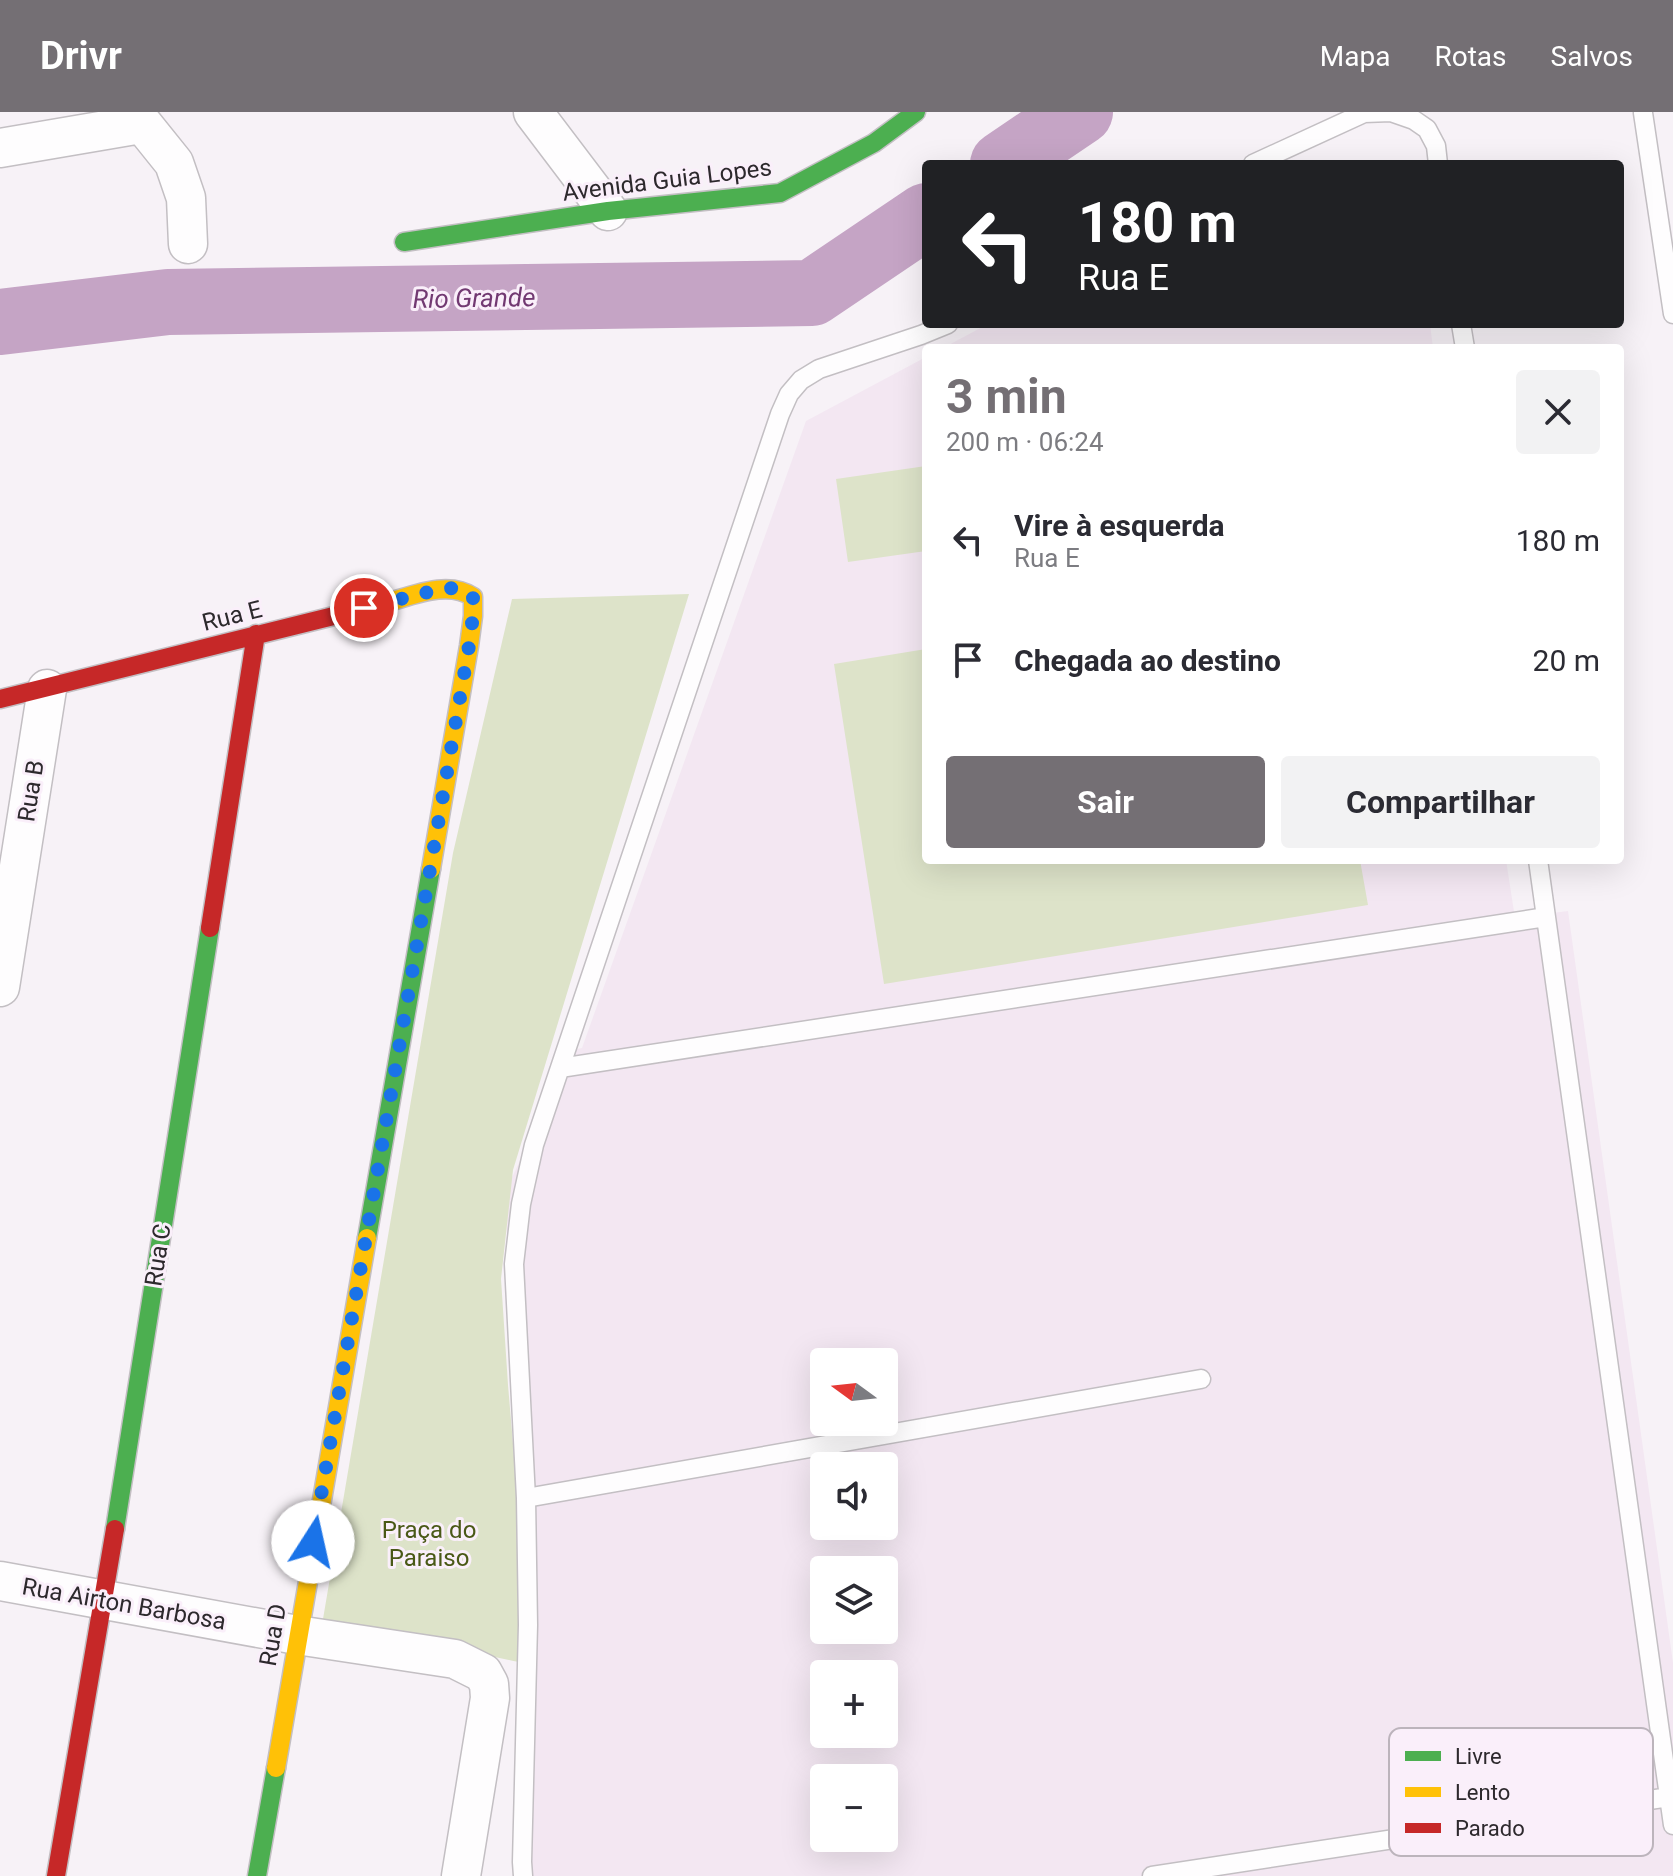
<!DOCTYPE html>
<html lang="pt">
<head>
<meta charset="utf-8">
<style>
  :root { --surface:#fff; --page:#f2f2f3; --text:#2b2b33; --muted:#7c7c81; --accent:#746f74 }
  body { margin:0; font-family:Roboto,sans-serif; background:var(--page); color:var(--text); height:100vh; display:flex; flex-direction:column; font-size:30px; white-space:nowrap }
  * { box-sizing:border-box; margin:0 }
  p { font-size:26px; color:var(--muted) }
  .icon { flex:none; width:44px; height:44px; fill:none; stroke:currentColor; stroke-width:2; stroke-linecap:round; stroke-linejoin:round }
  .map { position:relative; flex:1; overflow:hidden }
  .panel { position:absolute; left:922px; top:232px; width:702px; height:520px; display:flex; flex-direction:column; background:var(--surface); border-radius:8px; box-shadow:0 8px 32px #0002 }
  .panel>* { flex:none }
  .guide { position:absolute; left:922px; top:48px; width:702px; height:168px; border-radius:8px; box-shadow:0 8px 32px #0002; background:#202124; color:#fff; overflow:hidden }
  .needle { width:52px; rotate:285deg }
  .fabs { position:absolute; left:810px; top:1236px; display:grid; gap:16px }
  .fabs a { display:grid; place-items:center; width:88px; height:88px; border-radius:8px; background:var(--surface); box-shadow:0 8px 32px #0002; font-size:40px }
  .pin { position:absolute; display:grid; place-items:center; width:68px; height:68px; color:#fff; margin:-34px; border:4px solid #fff; border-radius:50%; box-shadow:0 2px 8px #0007 }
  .me { position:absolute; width:88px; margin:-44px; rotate:10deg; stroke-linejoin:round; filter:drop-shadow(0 0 6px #0008) }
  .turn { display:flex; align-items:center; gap:28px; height:168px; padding:0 24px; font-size:36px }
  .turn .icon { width:104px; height:104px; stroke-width:2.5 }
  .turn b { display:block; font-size:56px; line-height:68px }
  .round { display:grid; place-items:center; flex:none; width:84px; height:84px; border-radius:8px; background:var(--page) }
  .headline { display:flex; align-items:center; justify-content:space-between; height:136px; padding:0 24px }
  h1 { font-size:48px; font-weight:700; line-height:60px; color:var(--accent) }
  .button { display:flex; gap:16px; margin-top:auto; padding:16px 24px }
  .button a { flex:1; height:92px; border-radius:8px; background:var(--accent); color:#fff; font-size:32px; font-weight:700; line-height:92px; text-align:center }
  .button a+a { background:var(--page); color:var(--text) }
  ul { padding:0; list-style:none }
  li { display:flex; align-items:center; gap:24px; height:120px; padding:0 24px }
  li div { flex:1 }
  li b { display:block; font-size:30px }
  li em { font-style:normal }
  header { display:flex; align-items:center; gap:48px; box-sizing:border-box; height:112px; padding:0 40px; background:var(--accent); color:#fff }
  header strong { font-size:38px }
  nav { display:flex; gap:44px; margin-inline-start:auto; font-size:28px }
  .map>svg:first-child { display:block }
  .built { fill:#f3e7f2; fill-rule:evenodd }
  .green { fill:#dde3c9 }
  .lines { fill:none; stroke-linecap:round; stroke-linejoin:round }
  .river { stroke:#c5a4c5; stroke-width:66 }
  .lane-casing { stroke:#c3bfc3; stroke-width:21 }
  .street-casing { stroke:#c3bfc3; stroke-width:41 }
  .fast-casing { stroke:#c3bfc3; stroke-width:21 }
  .slow-casing { stroke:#c3bfc3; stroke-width:21 }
  .jam-casing { stroke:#c3bfc3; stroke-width:21 }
  .lane { stroke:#fefdfe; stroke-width:18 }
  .street { stroke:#fefdfe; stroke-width:38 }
  .fast { stroke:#4caf50; stroke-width:18 }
  .slow { stroke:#ffc107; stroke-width:18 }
  .jam { stroke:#c62828; stroke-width:18 }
  .route { stroke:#1a73e8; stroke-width:14; stroke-dasharray:0 25.2 }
  .labels { text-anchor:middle; stroke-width:6; stroke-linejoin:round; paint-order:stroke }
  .street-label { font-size:24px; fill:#2d292d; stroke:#faeffa }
  .park-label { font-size:24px; fill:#4a5917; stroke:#faeffa }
  .water-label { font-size:26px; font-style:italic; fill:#723972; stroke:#faeffa }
  .key { fill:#faeffa; stroke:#bcb4bc; stroke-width:2 }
  .key-label { font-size:22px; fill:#2d292d }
</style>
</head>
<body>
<header>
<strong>Drivr</strong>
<nav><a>Mapa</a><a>Rotas</a><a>Salvos</a></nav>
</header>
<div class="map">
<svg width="1673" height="1764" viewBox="0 0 1673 1764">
  <rect width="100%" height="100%" fill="#f7f2f7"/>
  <path class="built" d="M988,212H1430L1433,236H943Z
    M926,245V748H1506L1515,806L1568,799L1673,1551V1764H514L526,1541L505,1080L573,938L582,936L806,309ZM824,1250H884V1310H824ZM824,1354H884V1414H824ZM824,1458H884V1518H824ZM824,1562H884V1622H824ZM824,1666H884V1726H824Z"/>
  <path class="green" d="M926,354V439L848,450L836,367Z
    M689,482L513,1058L501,1167L508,1273L525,1472L519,1550C454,1537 389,1520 323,1507L453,741L512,487Z
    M926,537V748H1360L1368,793L884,872L834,552Z"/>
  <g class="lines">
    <path class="river" d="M1003,52L1080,0
      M0,210L168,190L812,181L926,104"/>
    <defs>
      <path id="lane" d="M1643,1L1673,202
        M1253,52L1364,1L1391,0L1414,8L1427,17L1436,34L1438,52
        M1461,212L1465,236
        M1538,748L1673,1713
        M560,956L1546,805
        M526,1386L1201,1267
        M523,1764L522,1750L528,1513L526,1386L514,1152L521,1092L534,1033L780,302L789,282L801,268L819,257L921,223L948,212
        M1152,1764L1669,1685"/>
      <path id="street" d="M133,0L174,51L186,86L188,132
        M533,0L608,99
        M0,36L141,12
        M0,875L47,577
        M0,1469L297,1523L455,1547L483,1561L489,1572L490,1586L461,1764"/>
      <path id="fast" d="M404,130L608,99L780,81L874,31L916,0
        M367,1126L431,757
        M115,1417L210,816
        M257,1764L276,1656"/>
      <path id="slow" d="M382,492C410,485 447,467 473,485V504L469,534L431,757
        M276,1656L367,1126"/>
      <path id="jam" d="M0,587L382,492
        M210,816L256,522
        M56,1764L115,1417"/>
    </defs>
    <use href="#lane" class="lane-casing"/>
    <use href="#street" class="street-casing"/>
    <use href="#fast" class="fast-casing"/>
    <use href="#slow" class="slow-casing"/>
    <use href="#jam" class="jam-casing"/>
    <use href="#lane" class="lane"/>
    <use href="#street" class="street"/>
    <use href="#fast" class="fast"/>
    <use href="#slow" class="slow"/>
    <use href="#jam" class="jam"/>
  </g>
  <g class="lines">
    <path class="route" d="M313,1430L469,534L473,504V485C464,478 457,476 445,476L364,496"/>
  </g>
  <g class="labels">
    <g class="street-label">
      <text transform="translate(667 68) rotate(-7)" y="8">Avenida Guia Lopes</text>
      <text transform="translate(232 504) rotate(-14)" y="8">Rua E</text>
      <text transform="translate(31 679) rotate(-81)" y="8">Rua B</text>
      <text transform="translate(158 1143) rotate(-81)" y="8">Rua C</text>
      <text transform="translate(124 1492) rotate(10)" y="8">Rua Airton Barbosa</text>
      <text transform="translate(273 1523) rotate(-80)" y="8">Rua D</text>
    </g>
    <g class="park-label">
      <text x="429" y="1426">Praça do<tspan x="429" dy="28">Paraiso</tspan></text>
    </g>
    <g class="water-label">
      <text transform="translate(474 186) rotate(-1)" y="9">Rio Grande</text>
    </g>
  </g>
  <rect x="1389" y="1616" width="264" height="128" rx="12" class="key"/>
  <rect x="1405" y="1639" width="36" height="10" fill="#4caf50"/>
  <rect x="1405" y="1675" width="36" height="10" fill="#ffc107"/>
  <rect x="1405" y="1711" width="36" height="10" fill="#c62828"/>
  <g class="key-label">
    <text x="1455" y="1652">Livre</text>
    <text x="1455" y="1688">Lento</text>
    <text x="1455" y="1724">Parado</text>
  </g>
</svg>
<div class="fabs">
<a><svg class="needle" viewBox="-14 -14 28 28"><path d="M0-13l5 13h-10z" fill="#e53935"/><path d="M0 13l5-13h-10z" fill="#7c7c81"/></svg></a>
<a><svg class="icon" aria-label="sound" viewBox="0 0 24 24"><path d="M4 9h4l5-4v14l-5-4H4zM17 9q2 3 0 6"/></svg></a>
<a><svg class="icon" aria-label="layers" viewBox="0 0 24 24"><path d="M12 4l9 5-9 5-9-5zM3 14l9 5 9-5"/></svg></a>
<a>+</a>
<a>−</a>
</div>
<div class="pin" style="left:364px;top:496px;background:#d93025"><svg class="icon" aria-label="arrive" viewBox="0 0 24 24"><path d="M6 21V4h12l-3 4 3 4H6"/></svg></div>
<svg class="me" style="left:313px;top:1430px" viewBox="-20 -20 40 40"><circle r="19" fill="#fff"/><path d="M0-13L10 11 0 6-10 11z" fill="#1a73e8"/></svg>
<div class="guide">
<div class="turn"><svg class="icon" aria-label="left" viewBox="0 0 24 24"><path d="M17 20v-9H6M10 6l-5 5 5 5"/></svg><div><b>180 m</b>Rua E</div></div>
</div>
<section class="panel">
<div class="headline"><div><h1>3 min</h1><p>200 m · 06:24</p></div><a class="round"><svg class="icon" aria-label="close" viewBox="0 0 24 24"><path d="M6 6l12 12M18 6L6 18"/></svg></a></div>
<ul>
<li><svg class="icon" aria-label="left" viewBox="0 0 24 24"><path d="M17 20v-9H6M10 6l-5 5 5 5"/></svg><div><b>Vire à esquerda</b><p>Rua E</p></div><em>180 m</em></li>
<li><svg class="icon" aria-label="arrive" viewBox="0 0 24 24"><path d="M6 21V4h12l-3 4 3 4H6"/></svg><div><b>Chegada ao destino</b></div><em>20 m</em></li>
</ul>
<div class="button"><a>Sair</a><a>Compartilhar</a></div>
</section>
</div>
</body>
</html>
